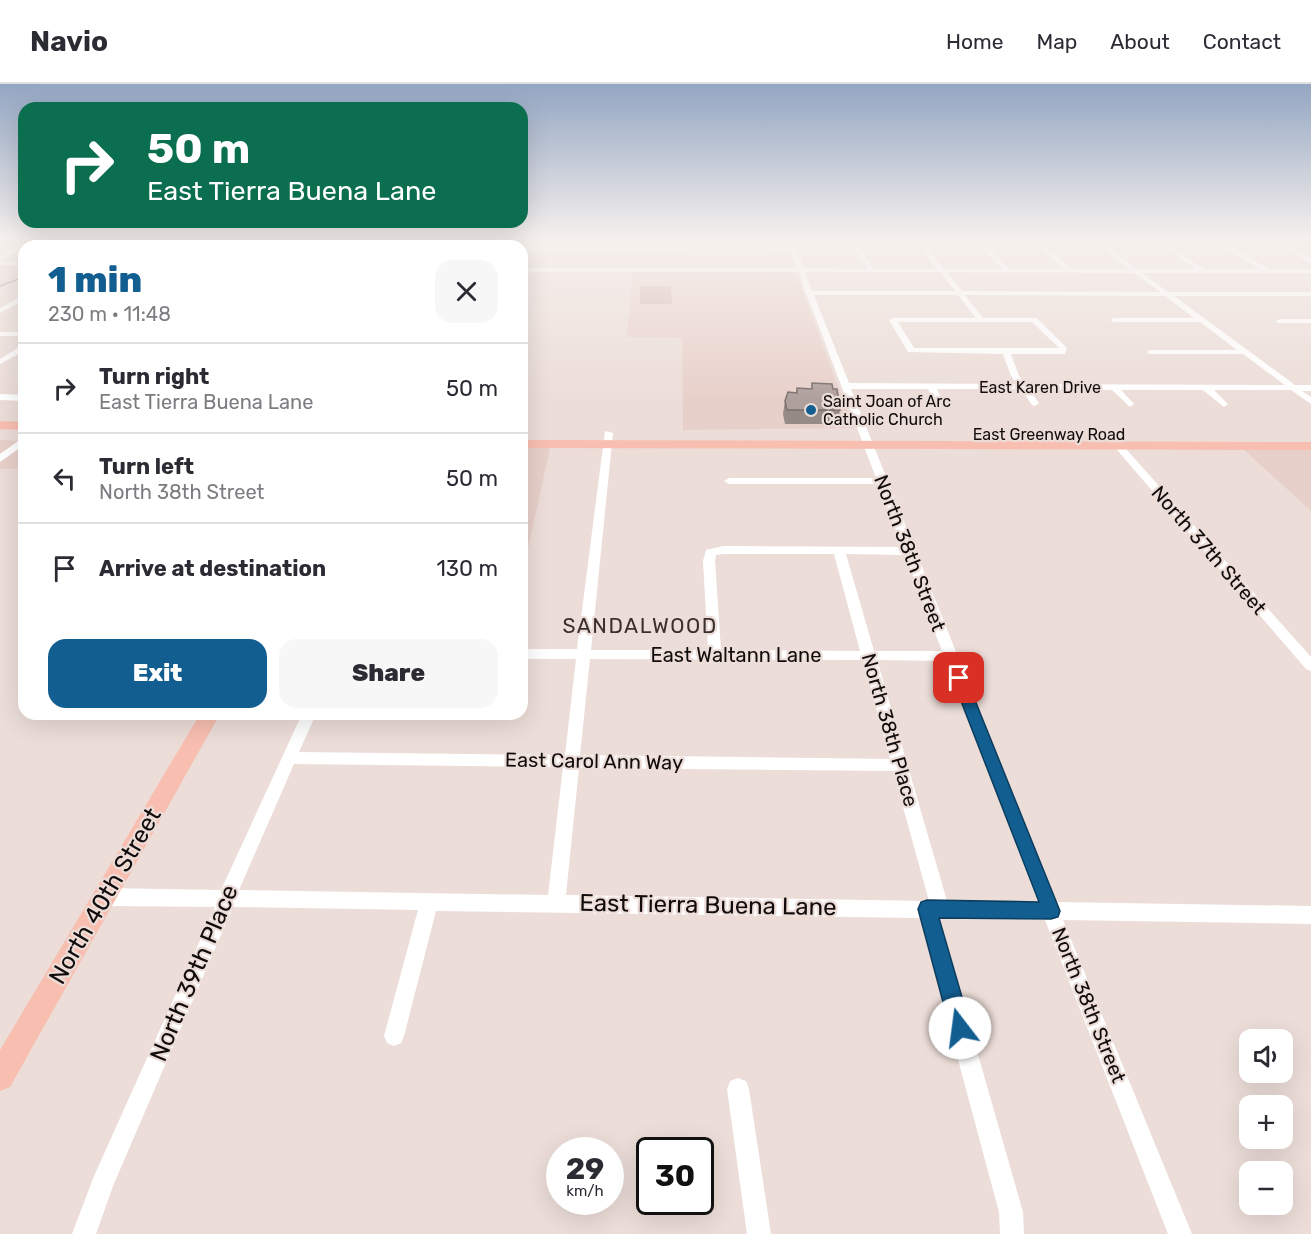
<!DOCTYPE html>
<html lang="en">
<head>
<meta charset="utf-8">
<style>
  :root { --surface:#fff; --page:#f7f7f7; --text:#2b2b33; --muted:#7c7c81; --line:#e1e1e2; --accent:#125e91 }
  body { margin:0; font-family:Rubik,sans-serif; background:var(--page); color:var(--text); height:100vh; display:flex; flex-direction:column; font-size:22px; white-space:nowrap }
  * { box-sizing:border-box; margin:0 }
  p { font-size:20px; color:var(--muted) }
  .icon { flex:none; width:33px; height:33px; fill:none; stroke:currentColor; stroke-width:2; stroke-linecap:round; stroke-linejoin:round }
  .map { position:relative; flex:1; overflow:hidden }
  .details { position:absolute; left:18px; top:156px; width:510px; height:480px; display:flex; flex-direction:column; background:var(--surface); border-radius:18px; box-shadow:0 6px 24px #0002 }
  .details>* { flex:none }
  .top-card { position:absolute; left:18px; top:18px; width:510px; height:126px; border-radius:18px; box-shadow:0 6px 24px #0002; background:#0b6e4f; color:#fff; overflow:hidden }
  .fabs { position:absolute; left:1239px; top:945px; display:grid; gap:12px }
  .fabs a { display:grid; place-items:center; width:54px; height:54px; border-radius:12px; background:var(--surface); box-shadow:0 6px 24px #0002; font-size:30px }
  .speed { position:absolute; left:546px; top:1053px; display:flex; gap:12px; font-size:30px; font-weight:700; text-align:center }
  .speed>* { display:grid; place-content:center; width:78px; height:78px; border-radius:50%; background:var(--surface); box-shadow:0 6px 24px #0002; line-height:1 }
  .speed small { font-size:15px; font-weight:400 }
  .speed .limit { border:3px solid #111; border-radius:9px; background:#fff; color:#111 }
  .pin { position:absolute; display:grid; place-items:center; width:51px; height:51px; color:#fff; margin:-26px; border-radius:12px; box-shadow:0 3px 9px #0006 }
  .me { position:absolute; width:66px; margin:-33px; rotate:345deg; stroke-linejoin:round; filter:drop-shadow(0 0 4px #0008) }
  .turn { display:flex; align-items:center; gap:21px; height:126px; padding:0 30px; font-size:27px }
  .turn .icon { width:78px; height:78px; stroke-width:2.5 }
  .turn b { display:block; font-size:42px; line-height:51px }
  .round { display:grid; place-items:center; flex:none; width:63px; height:63px; border-radius:18px; background:var(--page) }
  .overview { display:flex; align-items:center; justify-content:space-between; height:102px; padding:0 30px }
  h1 { font-size:36px; font-weight:800; line-height:45px; color:var(--accent) }
  .cta { display:flex; gap:12px; margin-top:auto; padding:12px 30px }
  .cta a { flex:1; height:69px; border-radius:18px; background:var(--accent); color:#fff; font-size:24px; font-weight:800; line-height:69px; text-align:center }
  .cta a+a { background:var(--page); color:var(--text) }
  ul { padding:0; list-style:none }
  li { display:flex; align-items:center; gap:18px; height:90px; padding:0 30px; border-top:2px solid var(--line) }
  li div { flex:1 }
  li b { display:block; font-size:22px }
  li em { font-style:normal }
  header { display:flex; align-items:center; gap:36px; box-sizing:border-box; height:84px; padding:0 30px; background:var(--surface); border-bottom:2px solid var(--line) }
  header strong { font-size:28px }
  nav { display:flex; gap:33px; margin-inline-start:auto; font-size:21px }
  .map>svg:first-child { display:block }
  .built { fill:#e8d0ca }
  .green { fill:#d6b6ae }
  .lines { fill:none; stroke-linecap:round; stroke-linejoin:round }
  .stream { stroke:#b39189; stroke-width:1.5 }
  .minor { fill:#fff; fill-rule:evenodd }
  .major { fill:#f8bfb1; fill-rule:evenodd }
  .wall { fill:#968a87 }
  .building { fill:#afa09d; stroke:#7a706e; stroke-width:1.5 }
  .route { fill:#125e91; stroke:#0c3d5e; stroke-width:1.5 }
  .poi-dot { fill:#125e91; stroke:#ecddd8; stroke-width:2 }
  .labels { text-anchor:middle; stroke-width:4.5; stroke-linejoin:round; paint-order:stroke }
  .far-street-label { font-size:16px; fill:#110c0b; stroke:#ecddd8 }
  .far-poi-label { font-size:16px; fill:#110c0b; stroke:#ecddd8; text-anchor:start }
  .street-label { font-size:20px; fill:#110c0b; stroke:#ecddd8 }
  .neighbourhood-label { font-size:21px; letter-spacing:1.5px; fill:#3b2f2c; stroke:#ecddd8 }
  .near-street-label { font-size:24px; fill:#110c0b; stroke:#ecddd8 }
</style>
</head>
<body>
<header>
<strong>Navio</strong>
<nav><a>Home</a><a>Map</a><a>About</a><a>Contact</a></nav>
</header>
<div class="map">
<svg width="1311" height="1150" viewBox="0 0 1311 1150">
  <rect width="100%" height="100%" fill="#ecddd8"/>
  <path class="built" d="M633,188H795L854,344L683,346L682,254L627,253Z
    M0,356L24,357V385H0Z
    M522,364H550L522,492Z
    M1243,365H1311V427Z"/>
  <path class="green" d="M640,202H671L672,220H640Z"/>
  <g class="lines">
    <path class="stream" d="M127,162L143,155
      M0,202L24,193"/>
    <path class="minor" d="M33,155H41L0,176V172Z
      M98,155H106L96,159Z
      M176,155H183L173,162H166Z
      M235,155H242L234,162H227Z
      M291,155H370L367,157Z
      M786,155H792L804,184L868,185L847,155H853L874,185H937L914,155H920L944,185H1002L974,155H980L1009,185H1064L1031,155H1038L1071,185H1129L1090,155H1097L1137,185H1196L1152,155H1159L1204,185H1260L1210,155H1218L1269,185H1311V189H1142L1168,208H1311V212H1174L1295,301H1311V307H1302L1311,313V320L1291,306H1214L1228,320L1224,323L1203,306H1121L1134,320L1130,323L1112,306L1029,305L1039,319L1035,322L1032,321L1021,305H937L944,319L940,322L937,321L928,305H851L1056,818L1311,822V840L1063,836L1192,1150H1168L1045,836L939,834L1023,1128L1024,1150H1000L999,1128L920,834L436,827L404,952L401,959L394,962L387,959L384,952L418,826L233,823L113,1102L96,1150H72L94,1092L215,823L104,822L98,819L95,813L98,807L104,804L221,806L302,630H316L299,668L565,671L576,575H522V565H577L605,347L613,349L591,566H708L703,477L706,466L723,462L902,463L879,400H729L724,397L729,394H876L807,211L805,209L799,188H522V184H797L791,168L750,166L790,164ZM805,188H940L955,207H812ZM947,188L1134,189L1160,208L962,207ZM814,211H958L976,234H893L889,236L908,268L1003,270L1011,292L1017,300L849,299ZM965,211L1165,212L1194,234H1114L1110,236L1114,238H1200L1237,266H1150L1146,268L1150,270H1243L1285,301L1025,300L1019,292L1011,270H1065L1067,264L1037,234H983ZM898,238H1032L1059,264H914ZM723,470H834L860,567L721,566L715,477L716,471ZM846,470L905,471L942,567H874ZM590,575L863,576L890,675L580,671ZM877,576L945,577L1038,818L947,817ZM294,680L563,683L548,811L239,806ZM579,684L893,687L929,817L566,811Z
      M1267,155H1275L1311,175V179Z
      M522,163H685L688,165L685,167H522Z
      M0,177L24,178V182L0,181Z
      M24,211V216L0,229V224Z
      M1280,235H1311V239H1277L1276,237Z
      M0,248H24V252H0Z
      M21,262H24V267L0,280V275Z
      M0,310L24,311V317L0,316Z
      M1105,348H1111L1311,573V587L1306,585L1105,352Z
      M24,353V361L0,378V370Z
      M738,994L746,997L749,1005L771,1150H747L727,1005L730,997Z"/>
    <path class="major" d="M480,155H488L485,162H477Z
      M0,337L24,338V346L0,345Z
      M522,356L1311,358V366L522,364Z
      M200,630H220L10,1003L0,1007V966Z"/>
  </g>
  <path class="wall" d="M812,299L833,305L840,326L838,340H785L783,330L785,317L796,309L797,304L811,305Z"/>
  <path class="building" d="M812,299L832,300L833,305H837L840,326H787L785,317L788,308L797,309V304L812,305Z"/>
  <linearGradient id="sky" x2="0" y2="1"><stop stop-color="#93a6c2"/><stop offset="0.49" stop-color="#f6f0ed"/><stop offset="1" stop-color="#f6f0ed" stop-opacity="0"/></linearGradient>
  <rect width="1311" height="316" fill="url(#sky)"/>
  <path class="route" d="M959,589L966,594L1060,827L1058,833L1051,835L939,834L971,944L968,952L960,955L953,952L950,944L918,825L921,818L927,816L1039,818L952,594Z"/>
  <circle class="poi-dot" cx="811" cy="326" r="6"/>
  <g class="labels">
    <g class="far-street-label">
      <text x="1040" y="309">East Karen Drive</text>
      <text x="1049" y="356">East Greenway Road</text>
    </g>
    <g class="far-poi-label">
      <text x="823" y="323">Saint Joan of Arc<tspan x="823" dy="18">Catholic Church</tspan></text>
    </g>
    <g class="street-label">
      <text transform="translate(1209 466) rotate(49)" y="7">North 37th Street</text>
      <text transform="translate(910 469) rotate(69)" y="7">North 38th Street</text>
      <text x="736" y="578">East Waltann Lane</text>
      <text transform="translate(890 646) rotate(74)" y="7">North 38th Place</text>
      <text transform="translate(594 677) rotate(1)" y="7">East Carol Ann Way</text>
      <text transform="translate(1089 921) rotate(68)" y="7">North 38th Street</text>
    </g>
    <g class="neighbourhood-label">
      <text x="640" y="549">SANDALWOOD</text>
    </g>
    <g class="near-street-label">
      <text transform="translate(105 812) rotate(-60)" y="8">North 40th Street</text>
      <text transform="translate(708 821) rotate(1)" y="8">East Tierra Buena Lane</text>
      <text transform="translate(194 889) rotate(-67)" y="8">North 39th Place</text>
    </g>
  </g>
</svg>
<div class="fabs">
<a><svg class="icon" aria-label="sound" viewBox="0 0 24 24"><path d="M4 9h4l5-4v14l-5-4H4zM17 9q2 3 0 6"/></svg></a>
<a>+</a>
<a>−</a>
</div>
<div class="speed"><div>29<small>km/h</small></div><div class="limit">30</div></div>
<div class="pin" style="left:959px;top:594px;background:#d93025"><svg class="icon" aria-label="arrive" viewBox="0 0 24 24"><path d="M6 21V4h12l-3 4 3 4H6"/></svg></div>
<svg class="me" style="left:960px;top:944px" viewBox="-20 -20 40 40"><circle r="19" fill="#fff"/><path d="M0-13L10 11 0 6-10 11z" fill="#125e91"/></svg>
<div class="top-card">
<div class="turn"><svg class="icon" aria-label="right" viewBox="0 0 24 24"><path d="M7 20v-9h11M14 6l5 5-5 5"/></svg><div><b>50 m</b>East Tierra Buena Lane</div></div>
</div>
<section class="details">
<div class="overview"><div><h1>1 min</h1><p>230 m · 11:48</p></div><a class="round"><svg class="icon" aria-label="close" viewBox="0 0 24 24"><path d="M6 6l12 12M18 6L6 18"/></svg></a></div>
<ul>
<li><svg class="icon" aria-label="right" viewBox="0 0 24 24"><path d="M7 20v-9h11M14 6l5 5-5 5"/></svg><div><b>Turn right</b><p>East Tierra Buena Lane</p></div><em>50 m</em></li>
<li><svg class="icon" aria-label="left" viewBox="0 0 24 24"><path d="M17 20v-9H6M10 6l-5 5 5 5"/></svg><div><b>Turn left</b><p>North 38th Street</p></div><em>50 m</em></li>
<li><svg class="icon" aria-label="arrive" viewBox="0 0 24 24"><path d="M6 21V4h12l-3 4 3 4H6"/></svg><div><b>Arrive at destination</b></div><em>130 m</em></li>
</ul>
<div class="cta"><a>Exit</a><a>Share</a></div>
</section>
</div>
</body>
</html>
